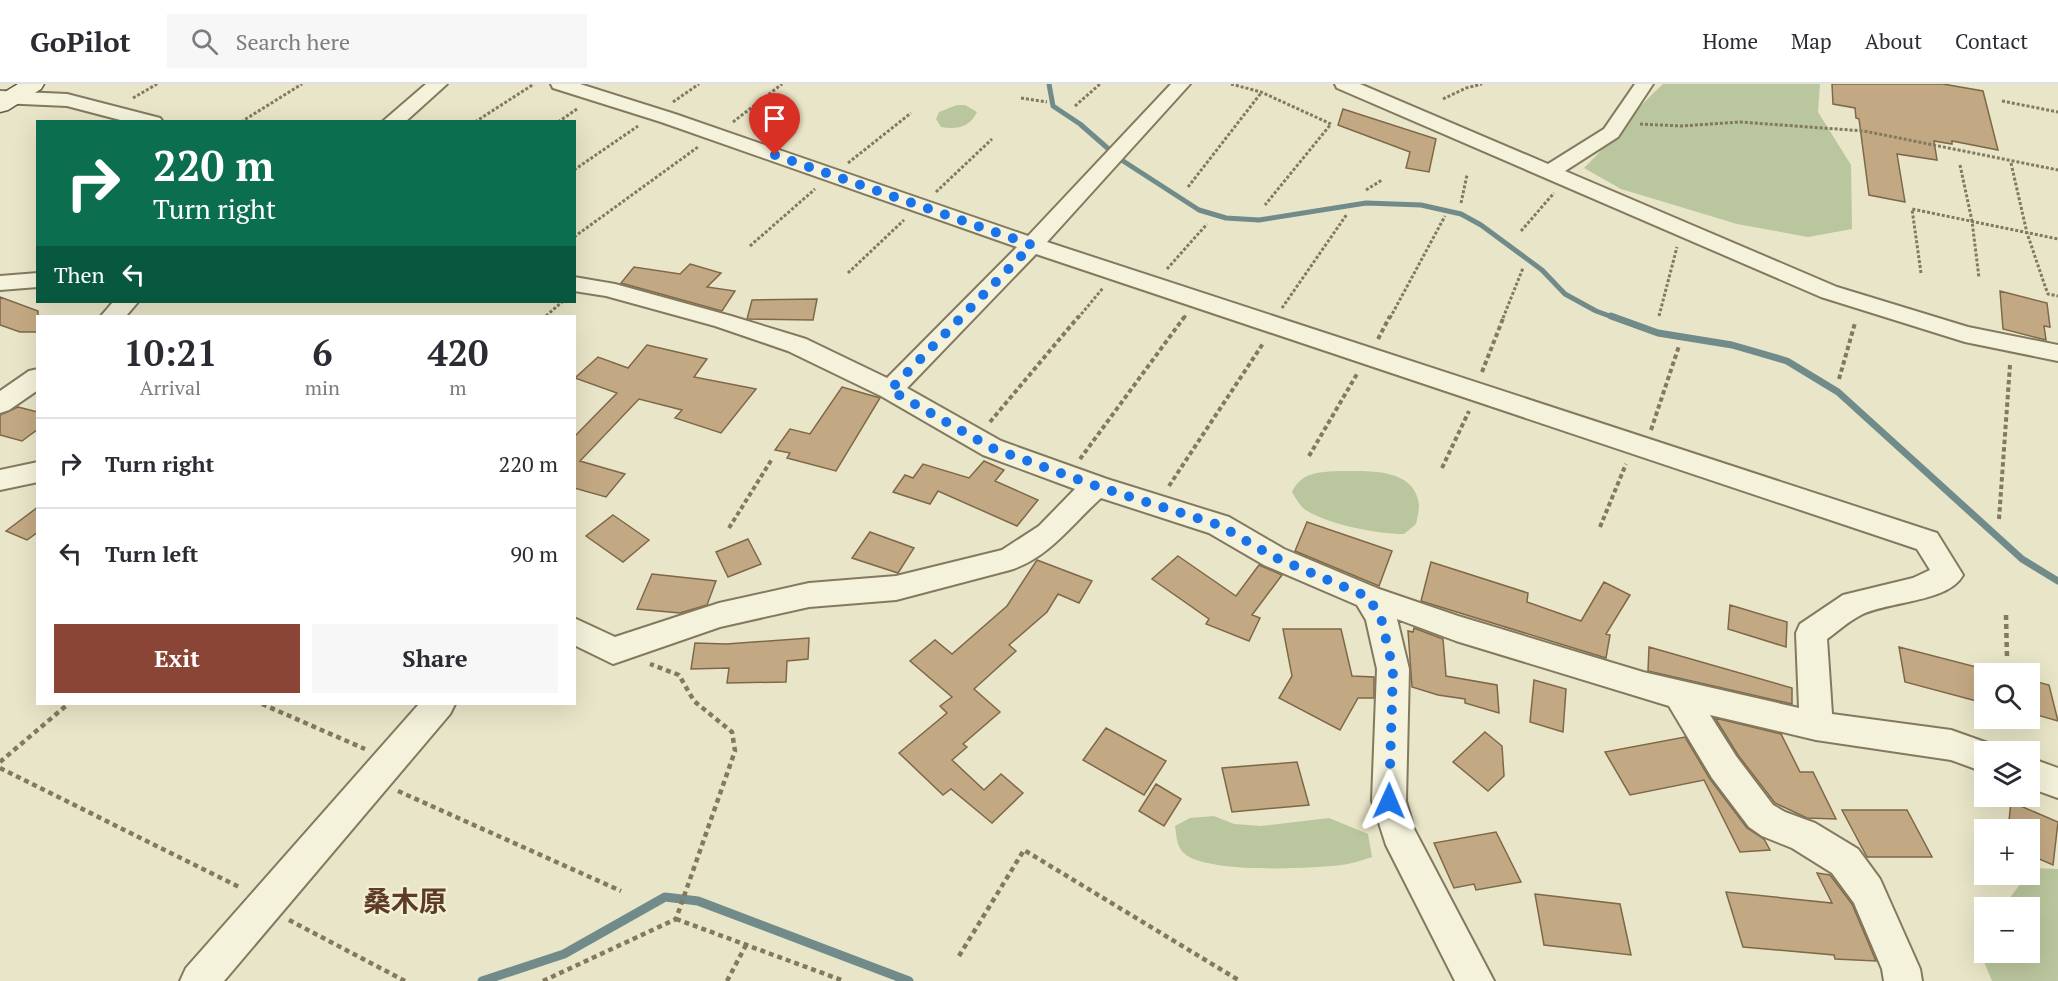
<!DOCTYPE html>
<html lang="en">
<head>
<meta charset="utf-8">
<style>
  :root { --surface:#fff; --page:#f7f7f7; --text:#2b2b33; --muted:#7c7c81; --line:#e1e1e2; --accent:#8b4536 }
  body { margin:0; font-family:"PT Serif","Noto Sans JP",serif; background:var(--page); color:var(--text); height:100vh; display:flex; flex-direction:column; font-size:22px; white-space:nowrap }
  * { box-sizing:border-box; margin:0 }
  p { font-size:20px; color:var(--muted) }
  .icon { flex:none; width:33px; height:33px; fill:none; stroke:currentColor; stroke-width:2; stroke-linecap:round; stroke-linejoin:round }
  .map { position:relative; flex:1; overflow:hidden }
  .details { position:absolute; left:36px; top:231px; width:540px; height:390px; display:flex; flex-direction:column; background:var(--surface); border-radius:0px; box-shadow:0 6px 24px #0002 }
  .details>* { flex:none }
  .banner { position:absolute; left:36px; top:36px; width:540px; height:183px; border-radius:0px; box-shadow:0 6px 24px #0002; background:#0b6e4f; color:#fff; overflow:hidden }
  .buttons { position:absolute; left:1974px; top:579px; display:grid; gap:12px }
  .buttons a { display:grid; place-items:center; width:66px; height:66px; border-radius:0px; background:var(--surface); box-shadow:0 6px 24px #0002; font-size:30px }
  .pin { position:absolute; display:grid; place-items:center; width:51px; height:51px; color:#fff; margin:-62px -26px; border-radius:50% 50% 50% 0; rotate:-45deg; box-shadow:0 0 6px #0007 }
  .pin .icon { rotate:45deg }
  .me { position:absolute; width:66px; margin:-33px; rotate:1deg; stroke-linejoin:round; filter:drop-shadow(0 0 4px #0008) }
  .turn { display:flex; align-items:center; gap:21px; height:126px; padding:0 18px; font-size:27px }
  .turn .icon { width:78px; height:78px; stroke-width:2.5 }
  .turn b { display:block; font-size:42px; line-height:51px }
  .then { display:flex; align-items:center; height:57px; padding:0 18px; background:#0003; gap:12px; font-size:22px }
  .eta { display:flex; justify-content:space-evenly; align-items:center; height:102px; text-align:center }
  .eta b { font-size:36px; font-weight:800; line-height:42px }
  .primary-button { display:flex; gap:12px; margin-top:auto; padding:12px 18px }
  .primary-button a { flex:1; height:69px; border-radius:0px; background:var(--accent); color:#fff; font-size:24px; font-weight:800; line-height:69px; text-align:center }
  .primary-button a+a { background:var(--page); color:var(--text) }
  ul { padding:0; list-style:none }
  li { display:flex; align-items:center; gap:18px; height:90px; padding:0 18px; border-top:2px solid var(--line) }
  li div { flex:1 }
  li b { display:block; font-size:22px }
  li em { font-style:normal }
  header { display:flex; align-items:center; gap:36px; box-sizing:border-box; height:84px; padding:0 30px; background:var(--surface); border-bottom:2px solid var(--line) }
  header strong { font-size:28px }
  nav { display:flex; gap:33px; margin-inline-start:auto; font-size:21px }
  .search { width:420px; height:54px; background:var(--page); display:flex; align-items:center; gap:15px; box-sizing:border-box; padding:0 21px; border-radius:0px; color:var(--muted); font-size:22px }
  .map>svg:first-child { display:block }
  .green { fill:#bac69d }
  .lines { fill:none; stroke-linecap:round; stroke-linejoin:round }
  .stream-far2 { stroke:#708b89; stroke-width:5 }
  .stream-far1 { stroke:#708b89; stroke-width:7 }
  .stream { stroke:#708b89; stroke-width:9 }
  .building { fill:#c3a983; stroke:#7f6848; stroke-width:1.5 }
  .street-casing { stroke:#83795f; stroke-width:4 }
  .secondary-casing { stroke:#655a42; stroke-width:3 }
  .path-far2 { stroke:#83795f; stroke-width:3; stroke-dasharray:3 2; stroke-linecap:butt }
  .path-far1 { stroke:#83795f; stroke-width:4; stroke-dasharray:4.5 3; stroke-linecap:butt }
  .path { stroke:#83795f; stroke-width:4.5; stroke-dasharray:5 4; stroke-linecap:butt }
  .street { fill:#f5f2db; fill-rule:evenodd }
  .secondary { fill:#f5f2db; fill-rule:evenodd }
  .route { stroke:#1a73e8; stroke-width:10; stroke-dasharray:0 18 }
  .labels { text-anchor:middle; stroke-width:4.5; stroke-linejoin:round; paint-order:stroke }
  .near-quarter-label { font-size:28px; font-weight:bold; fill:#5d3b26; stroke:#f2efd7 }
</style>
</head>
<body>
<header>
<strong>GoPilot</strong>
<div class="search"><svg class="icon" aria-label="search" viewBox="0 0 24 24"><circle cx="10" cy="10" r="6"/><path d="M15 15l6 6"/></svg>Search here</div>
<nav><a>Home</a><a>Map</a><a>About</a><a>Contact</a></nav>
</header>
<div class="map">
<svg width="2058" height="897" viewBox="0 0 2058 897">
  <rect width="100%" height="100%" fill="#e9e5c8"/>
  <path class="green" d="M1663,0H1820L1818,28L1851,81L1852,145L1808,153L1737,140L1621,105L1584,84C1612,57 1634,26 1663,0Z
    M957,21H965L977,28C970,43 957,46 941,43L936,35L939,28Z
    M1340,387C1367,387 1415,383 1419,421C1419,427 1417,435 1416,440L1404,450C1377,450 1324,440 1303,424C1299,420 1295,413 1292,408C1301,388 1319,388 1340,387Z
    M1214,732L1234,740L1261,742L1329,734L1368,750L1372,773C1362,776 1352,780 1341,781C1309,785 1211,789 1186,771C1176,763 1177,754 1175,742L1190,734Z
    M2031,784L2058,785V897H1992L1977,861L1984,850V868H2030V824L2003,823L2027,791L2030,790Z"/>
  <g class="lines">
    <path class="stream-far2" d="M1049,0L1053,22L1080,40L1120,75L1199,126L1226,134L1259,136L1366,119L1421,121L1461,130L1481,141L1542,186L1565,210L1596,227L1615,234"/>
    <path class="stream-far1" d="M1611,232L1658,249L1732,261L1787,277L1838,308L2022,475L2058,497"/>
    <path class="stream" d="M482,897L564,870L665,813L698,817L909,897"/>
  </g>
  <path class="building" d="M1832,0H1943L1983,7L1998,66L1952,57V60L1934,57L1937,76L1897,70L1905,118L1869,111L1859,35L1856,34L1855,24L1833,20Z
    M1343,25L1436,55L1429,88L1406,84L1410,68L1338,41Z
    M690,180L721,189L707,203L735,207L722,227L621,199L634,183L680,190Z
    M2000,207L2047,219L2050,243L2044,242L2046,256L2003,245Z
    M0,213L38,227V248H20L0,241Z
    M817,215L813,236L747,235L752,216Z
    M647,261L707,275L694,293L756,305L721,349L675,334L682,326L639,315L580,377L625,390L606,413L574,404V353L617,309L575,294L598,273L628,284Z
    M842,303L880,314L836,387L787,374L790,369L775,366L790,345L810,350Z
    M18,323L38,328V345L22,357L0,351V331Z
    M984,377L1004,386L995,397L1038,416L1017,442L938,407L930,420L893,408L905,391L913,394L923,380L969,394Z
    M38,423V448L27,456L6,447Z
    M613,431L649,456L623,478L586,452Z
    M1307,438L1392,467L1379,502L1295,467Z
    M870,448L914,464L898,489L852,474Z
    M748,455L761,480L728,493L716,468Z
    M1178,472L1236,512L1259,481L1282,491L1252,531L1260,534L1249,557L1206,540L1209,535L1152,495Z
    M1037,476L1092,497L1079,519L1058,510L1047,528L1009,561L1016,567L974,605L1000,628L963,660L967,663L952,676L984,706L1001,690L1023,709L992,739L951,705L943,711L899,669L947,629L940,622L952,613L910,577L935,556L952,570L1007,522Z
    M1431,478L1528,509L1527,518L1581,537L1604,498L1630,511L1606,550L1610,551L1606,574L1421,517Z
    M652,490L716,497L707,521L680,529L637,525Z
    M1730,521L1787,538L1786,563L1728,545Z
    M1414,544L1443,555L1446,592L1497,601L1499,629L1465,619V615L1438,611L1412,603L1408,547L1413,548Z
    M1283,545H1341L1352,592L1374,593V614H1358L1340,646L1279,614L1292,592Z
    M809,554L808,575L787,577L786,598L727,599L729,584L691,585L695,559L726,560Z
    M1649,563L1792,604V620L1648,587Z
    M1899,563L1984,585V619L1905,598Z
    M1534,596L1566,605L1563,648L1530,638Z
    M2030,596L2049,601L2058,637L2030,629Z
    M1715,634L1781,650L1800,688H1813L1836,735L1807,734L1775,719L1738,671Z
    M1106,644L1166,677L1144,711L1083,676Z
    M1485,648L1502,662L1504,692L1488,707L1453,678Z
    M1685,653L1710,695L1747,744L1764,755L1770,766L1740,768L1704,696L1630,711L1605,668Z
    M1297,678L1309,721L1232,728L1222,684Z
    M1156,700L1181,715L1164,742L1139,727Z
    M2011,718L2058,738L2053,781L2030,771V746H2008Z
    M1842,726H1907L1932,773H1867Z
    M1496,748L1521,798L1476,806L1474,800L1454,804L1434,759Z
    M1817,789L1830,791L1852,820L1876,877L1835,875L1834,871L1743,863L1726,808L1832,819Z
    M1535,810L1620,820L1631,871L1544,861Z"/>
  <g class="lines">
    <defs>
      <path id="street" d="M426,0H447L405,38H382Z
        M551,0H580L675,30L1028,152L1171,0H1190L1047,158L1937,449L1963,491C1948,519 1887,517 1861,531C1849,537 1838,547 1827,555L1832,630L1951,646L1996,662L1998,668H1984V688L1951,676L1816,656L1710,631L1736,672L1773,721L1785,728L1815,739L1858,765L1880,795L1920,885L1922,897H1884L1882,885L1854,819L1832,789L1792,764L1762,752L1749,743L1712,694L1669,622L1456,557L1397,535L1409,585L1406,717L1414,745L1494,897H1455L1386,761L1372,717L1377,585L1366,536L1357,521L1264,481L1209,449L1101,414C1072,440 1049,474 1010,486L896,516L809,523L720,543L613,580L574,561V534L615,553L719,519L809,499L896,492L1002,466L1039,442L1075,405L983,371L881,312L788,267L715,242L606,212L574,207V193L615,200L731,232L806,255L887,294L1017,163L661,38L553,4ZM1036,170L1917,465L1930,486L1913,494L1843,511L1800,540L1796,549L1799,624L1643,588L1458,532L1379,505L1284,465L1229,433L1107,395L1001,357L907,304Z
        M1335,0H1360L1548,80L1604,45L1635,0H1653L1618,53L1565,87L1837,203L1968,243L2058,261V277L1965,258L1821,213L1337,4Z
        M0,7L67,10L160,34L163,38H128L67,22L0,19Z
        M38,189V203L0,206V192Z
        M113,218H138L126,232H101Z
        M38,285V306L9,326L0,329V307L29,287Z
        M38,378V398L0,406V386Z
        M419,620H455L450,630L224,897H180L186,884Z
        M2030,674L2058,684V714L2030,704Z"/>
      <path id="secondary" d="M18,0H44L41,5L8,26L0,28V11Z"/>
    </defs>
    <use href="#street" class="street-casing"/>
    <use href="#secondary" class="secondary-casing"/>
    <path class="path-far2" d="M1231,0L1261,8L1331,40L1265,121
      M133,14L157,0
      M1021,14L1047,18
      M1443,15L1466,4L1482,0
      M2002,17L2058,28
      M673,18L699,0
      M1075,22L1100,0
      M241,38L302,0
      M475,38L534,0
      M558,38L577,25
      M733,38L782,0
      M1640,40L1681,42L1740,38L1864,47L2058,86
      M848,79L911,29
      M2011,79L2027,149L2045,202L2048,210L2058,212
      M1960,81L1972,137L1979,194
      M574,86L638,42
      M1188,103L1261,9
      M1366,106L1382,96
      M936,108L992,55
      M1461,119L1467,91
      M1521,147L1554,109
      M574,153L698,63
      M750,162L815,105
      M1167,185L1207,140
      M848,189L904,136
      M1921,189L1912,125L2058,155
      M1282,224L1347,130
      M546,232L562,218
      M1659,232L1677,163
      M1078,234L1103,204
      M1184,234L1186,231
      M1390,234L1445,132
      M1503,234L1523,184"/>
    <path class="path-far1" d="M1378,255L1390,232
      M1482,288L1504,232
      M1839,295L1855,239
      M990,338L1079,232
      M1651,346L1679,262
      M1309,372L1357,290
      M1080,375L1185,232
      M1442,384L1469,327
      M1169,402L1264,258
      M1999,435L2010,281
      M1600,443L1626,380
      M729,444L772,375"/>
    <path class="path" d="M2006,531L2007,574
      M262,620L365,665
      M0,678L68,620
      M0,684L241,804
      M398,707L621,807
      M676,835L844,897
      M289,836L405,897
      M959,872L1024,766L1240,897
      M543,897L676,835L735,667L732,648L694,617L679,591L650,580
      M727,897L746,861"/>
    <use href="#street" class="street"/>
    <use href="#secondary" class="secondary"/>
  </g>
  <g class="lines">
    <path class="route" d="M775,71L1032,161L890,306L992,364L1096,402L1219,441L1274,473L1368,513L1381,534L1393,585L1389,717"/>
  </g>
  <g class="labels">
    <g class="near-quarter-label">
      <text x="405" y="827">桑木原</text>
    </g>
  </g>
</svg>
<div class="buttons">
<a><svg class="icon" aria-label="search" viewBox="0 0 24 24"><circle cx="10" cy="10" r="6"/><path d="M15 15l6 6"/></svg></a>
<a><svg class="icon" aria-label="layers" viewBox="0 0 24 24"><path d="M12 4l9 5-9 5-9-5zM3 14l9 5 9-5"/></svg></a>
<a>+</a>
<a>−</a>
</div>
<div class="pin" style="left:775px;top:71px;background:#d93025"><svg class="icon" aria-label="arrive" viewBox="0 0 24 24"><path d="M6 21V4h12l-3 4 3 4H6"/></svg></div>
<svg class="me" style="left:1389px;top:717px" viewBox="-20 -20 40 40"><path d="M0-17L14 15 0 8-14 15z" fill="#1a73e8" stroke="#fff" stroke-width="4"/></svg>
<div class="banner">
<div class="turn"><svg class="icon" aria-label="right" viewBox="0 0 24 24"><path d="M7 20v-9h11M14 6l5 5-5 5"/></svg><div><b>220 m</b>Turn right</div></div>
<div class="then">Then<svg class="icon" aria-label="left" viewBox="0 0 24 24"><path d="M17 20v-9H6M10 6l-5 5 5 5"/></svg></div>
</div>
<section class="details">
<div class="eta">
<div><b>10:21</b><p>Arrival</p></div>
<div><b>6</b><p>min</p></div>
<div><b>420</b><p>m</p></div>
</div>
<ul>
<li><svg class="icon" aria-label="right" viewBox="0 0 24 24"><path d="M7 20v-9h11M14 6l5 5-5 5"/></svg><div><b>Turn right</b></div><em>220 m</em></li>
<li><svg class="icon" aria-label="left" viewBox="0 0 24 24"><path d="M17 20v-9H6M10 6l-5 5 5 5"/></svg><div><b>Turn left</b></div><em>90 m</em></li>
</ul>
<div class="primary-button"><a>Exit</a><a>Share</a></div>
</section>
</div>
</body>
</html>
